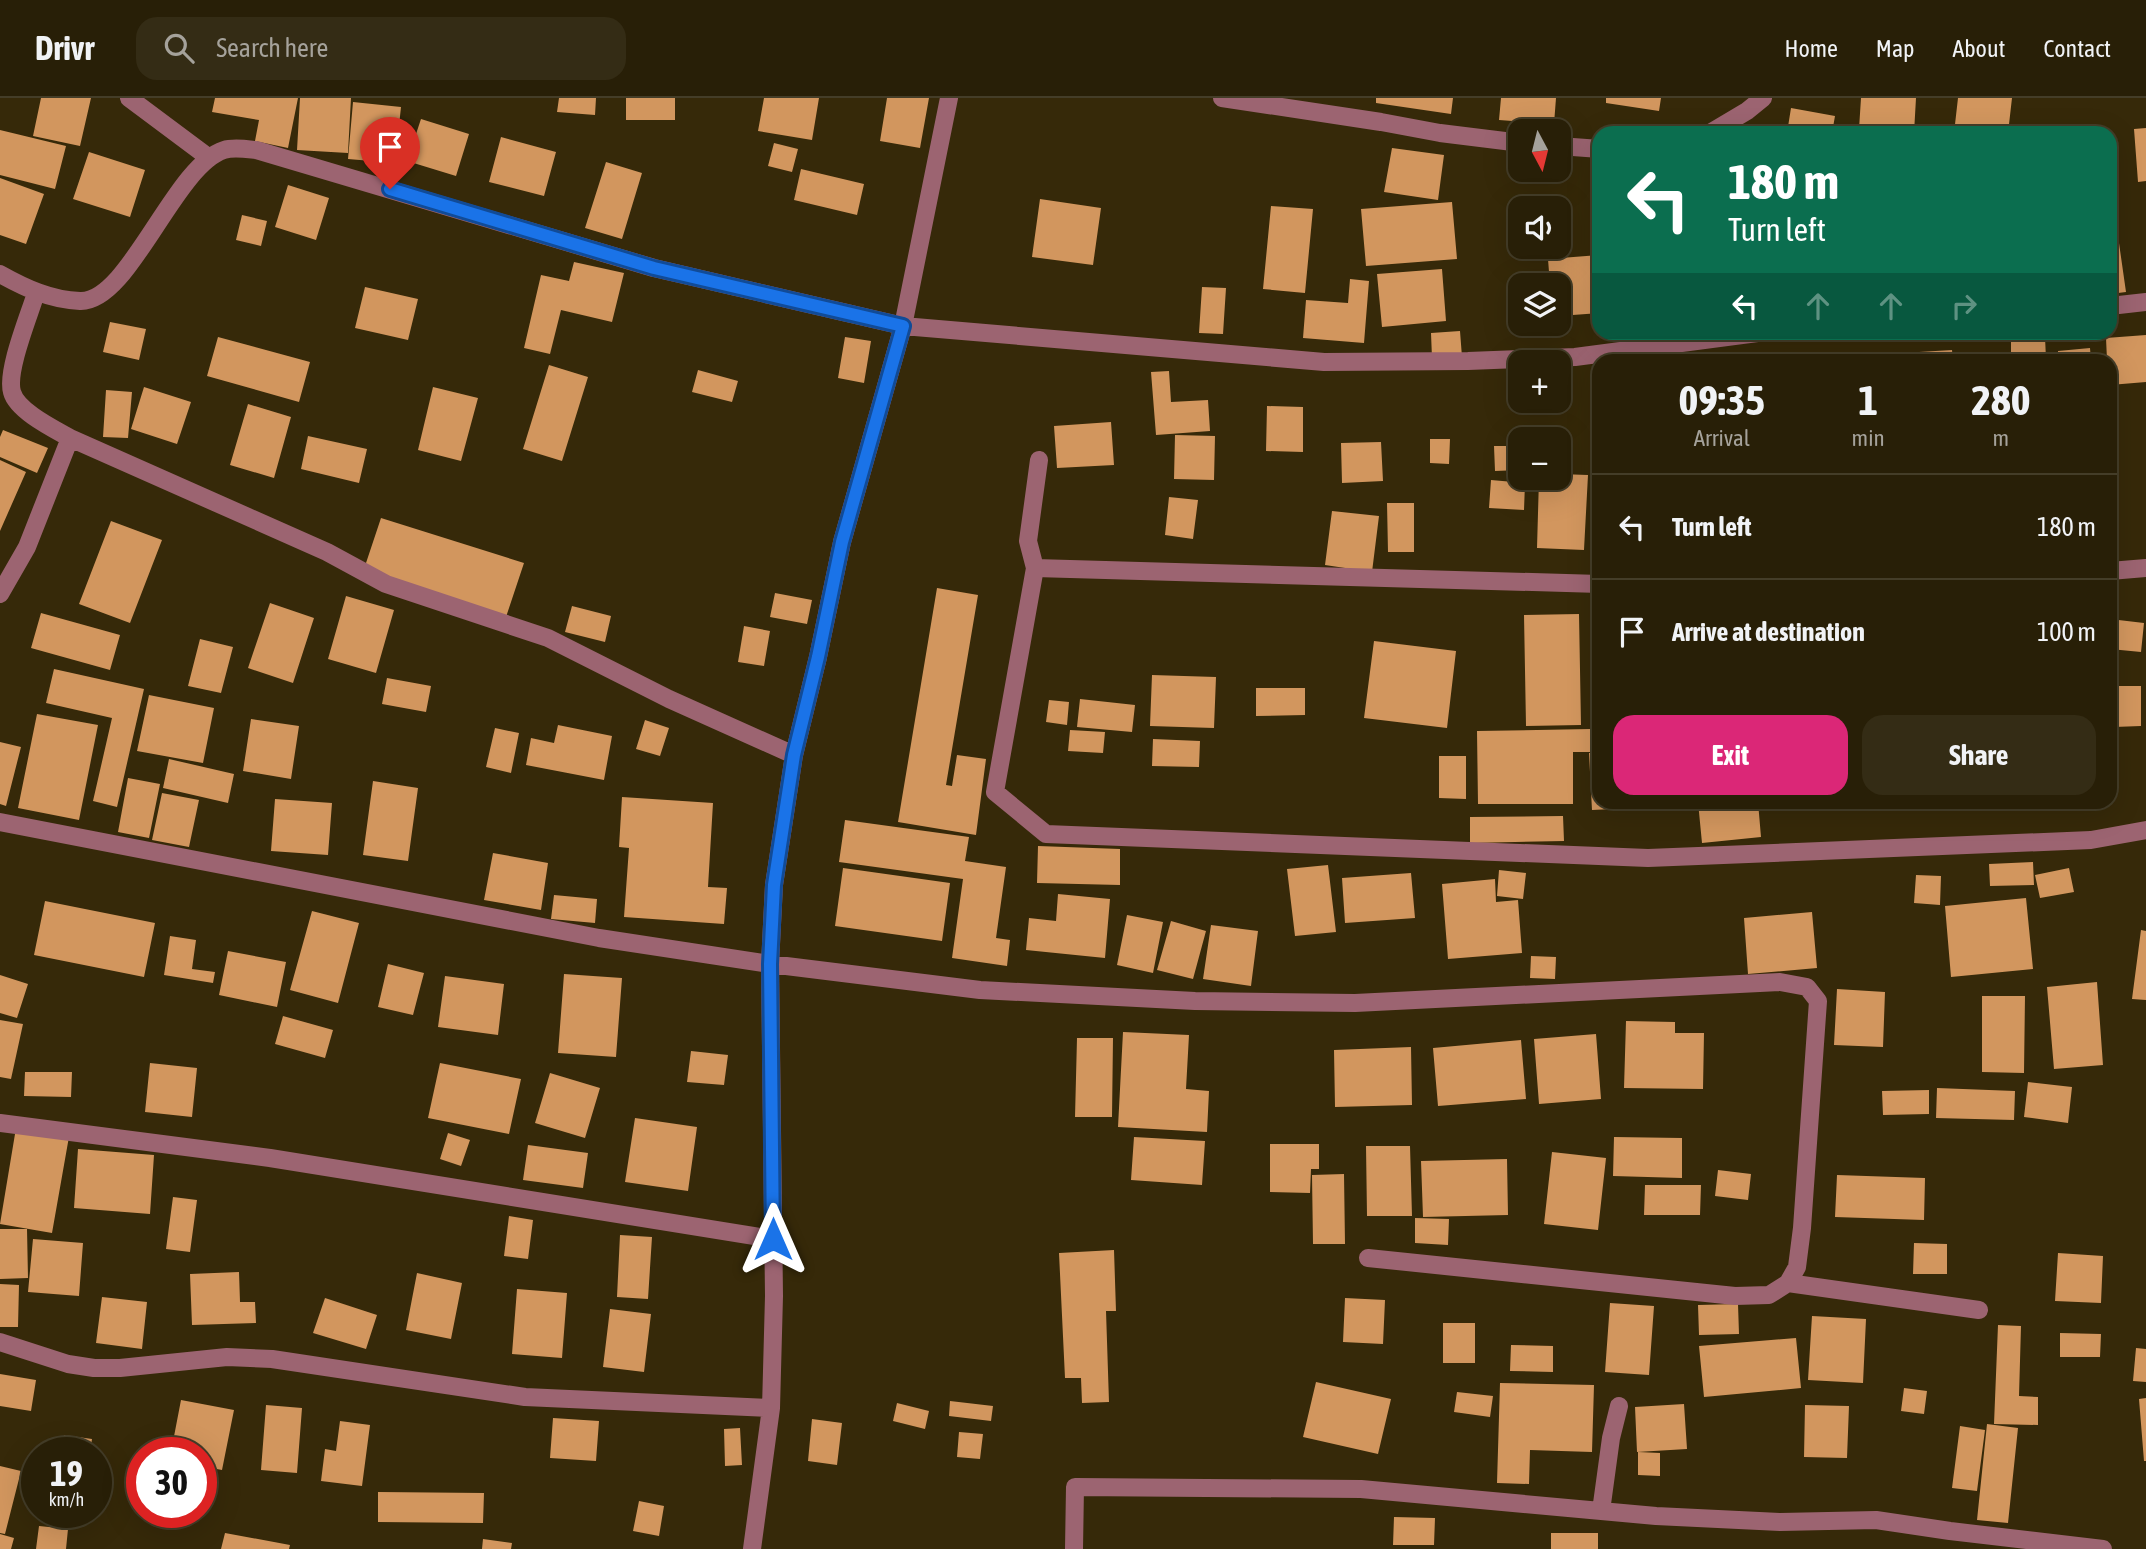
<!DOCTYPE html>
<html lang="en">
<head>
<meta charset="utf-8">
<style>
  :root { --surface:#281f07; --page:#342c15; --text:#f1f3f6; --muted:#a5a29b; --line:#443d28; --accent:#db2777 }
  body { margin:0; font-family:"Asap Condensed",sans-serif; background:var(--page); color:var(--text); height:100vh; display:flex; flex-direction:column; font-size:26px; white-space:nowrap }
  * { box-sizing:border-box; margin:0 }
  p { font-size:23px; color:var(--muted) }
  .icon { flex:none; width:38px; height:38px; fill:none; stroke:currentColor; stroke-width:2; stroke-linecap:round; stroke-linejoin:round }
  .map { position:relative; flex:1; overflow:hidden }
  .sheet { position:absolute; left:1592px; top:256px; width:525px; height:455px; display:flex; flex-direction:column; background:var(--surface); border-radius:21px; box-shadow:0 7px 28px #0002,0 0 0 2px var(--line) }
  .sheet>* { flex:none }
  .top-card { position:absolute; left:1592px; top:28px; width:525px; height:214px; border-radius:21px; box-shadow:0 7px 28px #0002,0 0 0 2px var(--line); background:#0b6e4f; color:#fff; overflow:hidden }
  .needle { width:46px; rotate:173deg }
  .tools { position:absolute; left:1508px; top:21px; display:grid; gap:14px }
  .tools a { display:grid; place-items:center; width:63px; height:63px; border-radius:14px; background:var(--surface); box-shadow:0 7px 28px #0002,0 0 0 2px var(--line); font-size:35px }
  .speed { position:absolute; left:21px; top:1339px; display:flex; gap:14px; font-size:35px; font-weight:700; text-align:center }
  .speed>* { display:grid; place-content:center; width:91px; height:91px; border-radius:50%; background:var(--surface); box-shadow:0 7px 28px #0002,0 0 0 2px var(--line); line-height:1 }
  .speed small { font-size:18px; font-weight:400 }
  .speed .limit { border:10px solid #d22; background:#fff; color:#111 }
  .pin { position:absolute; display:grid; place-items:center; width:60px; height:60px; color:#fff; margin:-72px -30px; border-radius:50% 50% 50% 0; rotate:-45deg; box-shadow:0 0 7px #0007 }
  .pin .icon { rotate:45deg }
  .me { position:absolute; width:77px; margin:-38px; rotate:0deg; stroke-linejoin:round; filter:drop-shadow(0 0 5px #0008) }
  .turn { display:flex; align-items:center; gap:24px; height:147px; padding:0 21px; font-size:32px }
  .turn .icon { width:91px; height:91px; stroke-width:2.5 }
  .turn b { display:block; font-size:49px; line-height:60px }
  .lanes { display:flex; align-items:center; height:66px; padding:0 21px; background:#0003; justify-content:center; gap:35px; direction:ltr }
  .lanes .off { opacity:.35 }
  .eta { display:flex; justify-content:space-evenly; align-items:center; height:119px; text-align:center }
  .eta b { font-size:42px; font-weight:700; line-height:49px }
  .button { display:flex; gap:14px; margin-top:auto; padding:14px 21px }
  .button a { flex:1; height:80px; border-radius:21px; background:var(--accent); color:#fff; font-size:28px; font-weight:700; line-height:80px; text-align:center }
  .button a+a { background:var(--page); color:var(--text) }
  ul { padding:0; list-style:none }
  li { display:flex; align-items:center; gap:21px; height:105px; padding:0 21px; border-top:2px solid var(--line) }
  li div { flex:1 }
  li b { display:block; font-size:26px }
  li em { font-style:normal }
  header { display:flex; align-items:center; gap:42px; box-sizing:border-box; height:98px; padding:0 35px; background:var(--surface); border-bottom:2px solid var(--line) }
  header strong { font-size:33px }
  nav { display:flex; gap:38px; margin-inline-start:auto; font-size:24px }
  .search { width:490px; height:63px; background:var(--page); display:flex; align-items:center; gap:18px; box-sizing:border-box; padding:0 24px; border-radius:21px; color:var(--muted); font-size:26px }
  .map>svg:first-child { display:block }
  .building { fill:#d2965e }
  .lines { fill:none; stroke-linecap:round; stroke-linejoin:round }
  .minor { stroke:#9c6471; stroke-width:18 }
  .route-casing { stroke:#114b97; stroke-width:18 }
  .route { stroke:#1a73e8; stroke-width:12 }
</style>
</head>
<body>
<header>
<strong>Drivr</strong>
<div class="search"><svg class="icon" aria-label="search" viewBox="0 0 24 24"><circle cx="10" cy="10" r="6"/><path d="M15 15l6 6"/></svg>Search here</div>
<nav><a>Home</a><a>Map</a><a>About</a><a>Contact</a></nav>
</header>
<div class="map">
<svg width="2146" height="1451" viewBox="0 0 2146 1451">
  <rect width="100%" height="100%" fill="#362909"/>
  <path class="building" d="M41,0H91L80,48L33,38Z
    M215,0H298L288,50L255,43L259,22L212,14Z
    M300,0H351L348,55L297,52Z
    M559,0H596L595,17L557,14Z
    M626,0H675V22H626Z
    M764,0H819L812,42L758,33Z
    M887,0H929L920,50L880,43Z
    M1376,0H1453L1451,16L1376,5Z
    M1501,0H1556L1554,26L1499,22Z
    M1606,0H1661L1659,13L1606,5Z
    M1861,0H1916L1914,35L1859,31Z
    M1958,0H2012L2008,35H1954Z
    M353,4L401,9L395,65L348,61Z
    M1791,10L1835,18L1832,35H1787Z
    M421,21L469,36L456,78L407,63Z
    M2146,30V83L2138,84L2134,31Z
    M0,32L66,48L55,91L0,77Z
    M501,39L556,54L544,98L489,84Z
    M774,45L798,51L792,74L768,68Z
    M1392,50L1444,57L1438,102L1384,94Z
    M89,54L145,72L130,119L73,101Z
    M606,64L642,75L622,141L585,130Z
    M801,71L864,86L857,117L794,102Z
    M0,80L44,96L26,146L0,137Z
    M288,87L329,100L316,142L275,129Z
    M1040,101L1101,110L1093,167L1032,159Z
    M1452,104L1457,161L1366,168L1361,111Z
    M1271,108L1313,111L1305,195L1263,191Z
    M242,117L267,123L261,148L236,142Z
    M2117,131L2126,194L2110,196V132Z
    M1599,157L1600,215L1559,218V187H1550L1548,161Z
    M574,164L624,175L612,224L561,212L550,256L524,250L541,177L569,183Z
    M1442,171L1446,223L1382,229L1377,176Z
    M1350,181L1369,183L1364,245L1303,240L1306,202L1348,205Z
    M365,189L418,201L408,242L355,230Z
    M1202,189L1226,190L1223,236L1199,235Z
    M110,224L146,231L139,262L103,254Z
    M1460,233L1462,259L1432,260L1431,235Z
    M2146,237V284L2110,287V262H2107L2106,240Z
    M218,239L310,264L299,304L207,278Z
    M845,239L871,243L864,285L838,280Z
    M2045,239L2046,261H2011V240Z
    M2090,250L2091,262H2058V253Z
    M1952,252L1953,262H1919V254Z
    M549,267L588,279L562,363L523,351Z
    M698,272L738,283L732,304L692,294Z
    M1169,273L1171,304L1208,302L1210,333L1156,337L1151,274Z
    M144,289L191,304L177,346L131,331Z
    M433,289L478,300L461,363L418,352Z
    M106,292L132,294L128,340L103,339Z
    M248,306L291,319L274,380L230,367Z
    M1267,308L1303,309V354L1266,353Z
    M1111,324L1114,367L1057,370L1054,328Z
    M3,332L48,350L37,375L0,359V339Z
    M1175,337L1215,338L1214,382L1174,381Z
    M308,338L367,351L359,385L301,371Z
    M1430,341H1450L1449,366L1430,365Z
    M1381,344L1383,383L1342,385L1341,345Z
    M1494,348H1520L1521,372L1495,373Z
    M0,362L26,374L0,433Z
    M1559,376L1588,377L1584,452L1537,450L1539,380H1559Z
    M1491,382L1525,385L1524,412L1489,410Z
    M1169,399L1198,402L1193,441L1165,437Z
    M1387,405H1414V454H1388Z
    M1332,413L1379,418L1372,474L1325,467Z
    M381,420L524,465L506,519L363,474Z
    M111,423L162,442L130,525L79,506Z
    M937,490L978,497L946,687L952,688L957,657L986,661L976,737L898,724Z
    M775,495L812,502L807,526L770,519Z
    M346,498L394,512L376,575L328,561Z
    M270,505L314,520L293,585L248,570Z
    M572,508L611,518L605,544L565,534Z
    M41,515L120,537L110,572L31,550Z
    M1579,516L1581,627L1526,628L1524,517Z
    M2110,521L2144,525L2141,554L2110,551Z
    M744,528L770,533L764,568L738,564Z
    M200,541L233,549L221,595L188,588Z
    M1374,543L1456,553L1447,630L1364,620Z
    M54,571L144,591L117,709L93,703L112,620L46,605Z
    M1152,577L1216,579L1214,630L1150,628Z
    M387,580L431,588L426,614L382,606Z
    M2114,588H2141V628L2114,629Z
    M1256,590H1305V617L1256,618Z
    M149,597L214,610L203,665L137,653Z
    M1080,601L1135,607L1132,634L1077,629Z
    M1049,602L1069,604L1067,627L1046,624Z
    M37,616L98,627L79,722L18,710Z
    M251,621L299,628L291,681L243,673Z
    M645,622L669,630L660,658L636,651Z
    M558,627L612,638L604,682L526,667L531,640L554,645Z
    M495,630L519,635L511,675L486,669Z
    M1590,631V654H1573V706H1478L1477,633Z
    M1070,632L1105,634L1103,655L1068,653Z
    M1153,641L1200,643L1199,669L1152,668Z
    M0,644L21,649L6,708L0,706Z
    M1600,654V704H1676V708L1592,712L1589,655Z
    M1439,658H1466V701L1439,700Z
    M169,661L234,676L228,705L163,690Z
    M128,680L160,686L149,740L118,734Z
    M373,683L418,690L408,763L363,757Z
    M162,695L199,702L189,749L152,742Z
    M622,699L713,705L708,789L727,790L724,826L624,819L629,750L619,749Z
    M275,701L332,705L328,757L271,753Z
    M1698,704H1758L1761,739L1702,745Z
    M1563,718L1564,743L1470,745V719Z
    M845,722L969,739L965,763L1006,769L996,840L1010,842L1007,868L952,860L963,781L839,764Z
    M1038,748L1120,751V787L1037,785Z
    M493,755L548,765L541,812L484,802Z
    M2033,764L2034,787L1990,788L1989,766Z
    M1328,767L1336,834L1295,838L1287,771Z
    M843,770L950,785L942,843L835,828Z
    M2069,770L2074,794L2040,800L2035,777Z
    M1499,772L1526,775L1523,801L1497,798Z
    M1411,775L1415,820L1345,825L1342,780Z
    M1916,777L1941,778L1940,807L1914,805Z
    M1495,781L1496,804L1518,802L1522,855L1448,861L1442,786Z
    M1058,796L1110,801L1105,860L1026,852L1029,820L1056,823Z
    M554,797L597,801L595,825L551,821Z
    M2026,800L2033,871L1951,879L1945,808Z
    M45,803L155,825L144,879L34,857Z
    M312,813L359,825L338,905L290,892Z
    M1812,814L1817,870L1748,876L1744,820Z
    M1127,817L1163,824L1153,875L1117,867Z
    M1171,823L1206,833L1193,881L1157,872Z
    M1211,827L1258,833L1251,888L1203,881Z
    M2141,832L2146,833V902L2132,901Z
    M170,838L196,842L192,871L215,874L213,885L164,877Z
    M228,853L286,864L277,909L219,897Z
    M1531,858L1556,859L1555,881L1530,880Z
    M388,866L424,875L413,917L378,909Z
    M564,876L622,880L616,959L558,955Z
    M0,877L28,886L17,920L0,915Z
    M445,878L504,886L498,937L438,929Z
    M2097,884L2103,967L2054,971L2047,889Z
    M1837,891L1885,894L1883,949L1834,947Z
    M1982,898H2025L2024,975L1982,974Z
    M283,918L333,932L325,960L275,946Z
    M0,922L23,926L11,981L0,979Z
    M1626,923L1675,924V935H1704L1703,991L1624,990Z
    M1123,934L1189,937L1186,991L1209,993L1207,1034L1118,1029Z
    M1596,936L1601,1001L1539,1006L1534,941Z
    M1077,940H1113L1112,1019H1075Z
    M1521,942L1526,1001L1438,1008L1433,950Z
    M1411,949L1412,1007L1335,1009L1334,952Z
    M691,953L728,957L724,987L687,984Z
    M150,965L197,970L192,1019L145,1014Z
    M440,965L521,981L509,1036L428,1020Z
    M25,974H72L71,999L24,998Z
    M550,975L600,990L585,1040L535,1025Z
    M2028,984L2072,989L2068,1025L2024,1019Z
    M1937,990L2015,993L2014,1022L1936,1020Z
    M1929,992V1016L1883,1017L1882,993Z
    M635,1020L697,1029L688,1093L625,1084Z
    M17,1024L70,1033L52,1135L0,1126Z
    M448,1035L470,1042L461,1068L440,1061Z
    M1134,1039L1205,1043L1202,1087L1131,1082Z
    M1614,1039L1682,1040V1080L1613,1078Z
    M1270,1046H1319V1071H1311L1310,1095L1270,1094Z
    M528,1047L588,1055L583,1090L523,1082Z
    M1366,1048H1410L1412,1118H1367Z
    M78,1051L154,1057L150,1116L74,1110Z
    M1552,1054L1606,1060L1598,1132L1544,1126Z
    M1507,1061L1508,1117L1423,1119L1421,1063Z
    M1718,1072L1751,1076L1748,1102L1715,1098Z
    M1344,1076L1345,1146H1313L1312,1077Z
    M1837,1077L1925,1080L1924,1122L1835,1119Z
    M1645,1087H1701L1700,1117H1644Z
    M173,1099L197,1102L190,1154L166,1151Z
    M509,1118L533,1122L528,1161L504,1158Z
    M1415,1120L1449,1121L1448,1147L1415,1145Z
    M0,1131H27L28,1180L0,1181Z
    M620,1137L652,1139L648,1201L617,1199Z
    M33,1141L83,1145L79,1198L28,1194Z
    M1914,1145L1947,1146V1176H1913Z
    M1114,1152L1116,1213H1106L1109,1304L1082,1305L1081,1280H1065L1059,1155Z
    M2058,1155L2103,1158L2101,1205L2055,1203Z
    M239,1174L240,1204H255L256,1225L192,1227L190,1176Z
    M417,1175L462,1185L451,1241L406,1232Z
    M0,1186L19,1187L18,1229H0Z
    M517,1191L567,1195L562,1260L512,1256Z
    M102,1199L147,1204L142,1251L96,1245Z
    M325,1200L377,1217L366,1251L313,1235Z
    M1345,1200L1385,1202L1383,1246L1343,1244Z
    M1610,1205L1654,1208L1649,1277L1605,1274Z
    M1738,1206L1739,1236L1699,1237L1698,1207Z
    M610,1211L651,1216L644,1274L603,1269Z
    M1812,1218L1866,1221L1863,1285L1808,1282Z
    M1443,1225H1475V1265H1443Z
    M1998,1227L2021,1228L2019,1298L2038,1299V1327L1994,1326Z
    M2060,1235L2101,1236L2100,1259H2060Z
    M1796,1240L1801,1290L1704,1299L1699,1248Z
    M1511,1247L1553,1248V1274L1510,1273Z
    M2136,1250L2146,1251V1284L2133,1283Z
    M0,1276L36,1282L31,1313L0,1308Z
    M1316,1284L1391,1301L1378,1356L1303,1339Z
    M1500,1285L1594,1287L1592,1354L1530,1352L1529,1386L1497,1385Z
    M1904,1290L1927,1293L1924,1316L1901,1313Z
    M1457,1294L1493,1298L1490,1319L1454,1314Z
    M2146,1300V1363H2144L2139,1301Z
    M181,1302L234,1312L222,1372L201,1368V1354H171Z
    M950,1303L993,1308L991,1323L949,1318Z
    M897,1305L929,1313L925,1331L893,1323Z
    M1684,1306L1687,1351L1637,1354L1635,1309Z
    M266,1307L302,1310L297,1375L261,1372Z
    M1805,1307L1849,1308L1847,1360L1804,1359Z
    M553,1320L599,1323L596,1363L550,1360Z
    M812,1321L842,1325L837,1367L808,1363Z
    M340,1323L370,1327L362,1388L321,1383L325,1351L336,1353Z
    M1987,1326L2018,1330L2008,1425L1977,1422Z
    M1960,1328L1985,1332L1977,1393L1952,1390Z
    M740,1330L742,1367L725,1368L724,1331Z
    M959,1334L983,1336L980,1361L957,1359Z
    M64,1337L92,1341L90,1354H61Z
    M1638,1354L1660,1355V1378L1638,1377Z
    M0,1368L21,1373L5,1436L0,1435Z
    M378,1394L484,1395L483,1425L378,1424Z
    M639,1403L664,1408L659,1438L633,1433Z
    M1394,1419L1435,1420L1434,1447H1393Z
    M39,1428L68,1431L66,1451H36Z
    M225,1435L290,1447L289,1451H221Z
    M1551,1435H1598V1451H1551Z
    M0,1436L14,1440L11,1451H0Z
    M483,1441L512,1445L511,1451H482Z"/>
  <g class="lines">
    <path class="minor" d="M129,0L208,59
      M1222,0L1381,24L1440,35L1521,45
      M1710,35L1747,13L1763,0
      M1559,48L1600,51
      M0,176C25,190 51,202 80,203C129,205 174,68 224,52C233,49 246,51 256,52L654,170L903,228L1324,264L1468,263L1575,259L1765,234
      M36,195C29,218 6,273 12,294C17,313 54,331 70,340L327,454L386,486L548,540L669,601L794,657
      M2110,208L2146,204
      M1039,362L1028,443L1035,470L995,694L1046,736L1648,760L2091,742L2146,732
      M1035,470L1600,486
      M2110,473L2146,470
      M0,496L27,449L70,340
      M0,724L599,840L770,866L980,892L1195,903L1355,905L1780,884L1807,889L1818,903L1802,1130L1797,1169L1788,1185L1769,1197L1735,1198L1368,1160
      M0,1025L270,1060L773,1141
      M1788,1185L1979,1212
      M0,1244L68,1266L94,1270H120L227,1259L272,1261L525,1299L771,1310
      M1601,1413L1611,1340L1619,1308
      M752,1451L771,1310L774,1198L770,866L774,787L794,657L818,559L842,444L903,228L949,0
      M1074,1451L1075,1389L1361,1391L1656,1418L1780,1424L1876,1422L1950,1433L2103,1451"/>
  </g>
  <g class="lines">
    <defs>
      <path id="route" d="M390,91L654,170L903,228L842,444L818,559L794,657L774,787L770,866L773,1141"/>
    </defs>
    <use href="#route" class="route-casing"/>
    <use href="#route" class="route"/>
  </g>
</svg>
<div class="tools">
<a><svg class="needle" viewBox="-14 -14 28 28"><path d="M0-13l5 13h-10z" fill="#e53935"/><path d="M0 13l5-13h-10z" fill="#a5a29b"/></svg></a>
<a><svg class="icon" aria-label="sound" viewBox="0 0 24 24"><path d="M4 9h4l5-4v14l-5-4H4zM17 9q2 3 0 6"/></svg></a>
<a><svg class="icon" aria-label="layers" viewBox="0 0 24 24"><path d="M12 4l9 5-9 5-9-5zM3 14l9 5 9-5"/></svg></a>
<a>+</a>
<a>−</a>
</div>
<div class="speed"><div>19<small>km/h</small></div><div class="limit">30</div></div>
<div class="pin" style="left:390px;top:91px;background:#d93025"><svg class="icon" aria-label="arrive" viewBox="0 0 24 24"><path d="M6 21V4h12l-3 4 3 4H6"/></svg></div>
<svg class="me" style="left:773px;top:1141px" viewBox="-20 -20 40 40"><path d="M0-17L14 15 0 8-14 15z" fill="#1a73e8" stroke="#fff" stroke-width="4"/></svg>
<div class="top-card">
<div class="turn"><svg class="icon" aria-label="left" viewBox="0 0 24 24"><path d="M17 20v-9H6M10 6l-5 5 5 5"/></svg><div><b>180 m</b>Turn left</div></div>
<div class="lanes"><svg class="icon" aria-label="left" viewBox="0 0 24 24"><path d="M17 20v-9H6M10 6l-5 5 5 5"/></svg><svg class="icon off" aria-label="ahead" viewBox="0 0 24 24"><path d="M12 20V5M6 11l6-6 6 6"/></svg><svg class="icon off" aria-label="ahead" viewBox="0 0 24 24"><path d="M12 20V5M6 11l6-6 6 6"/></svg><svg class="icon off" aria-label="right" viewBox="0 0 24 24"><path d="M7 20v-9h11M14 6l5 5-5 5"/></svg></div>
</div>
<section class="sheet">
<div class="eta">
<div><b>09:35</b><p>Arrival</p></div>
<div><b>1</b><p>min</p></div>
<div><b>280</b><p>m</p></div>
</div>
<ul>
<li><svg class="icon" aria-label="left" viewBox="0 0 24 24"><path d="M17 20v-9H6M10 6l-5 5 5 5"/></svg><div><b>Turn left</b></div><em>180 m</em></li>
<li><svg class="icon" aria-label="arrive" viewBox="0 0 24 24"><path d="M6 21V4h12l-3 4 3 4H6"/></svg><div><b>Arrive at destination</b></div><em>100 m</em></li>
</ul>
<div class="button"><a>Exit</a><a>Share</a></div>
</section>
</div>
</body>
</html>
